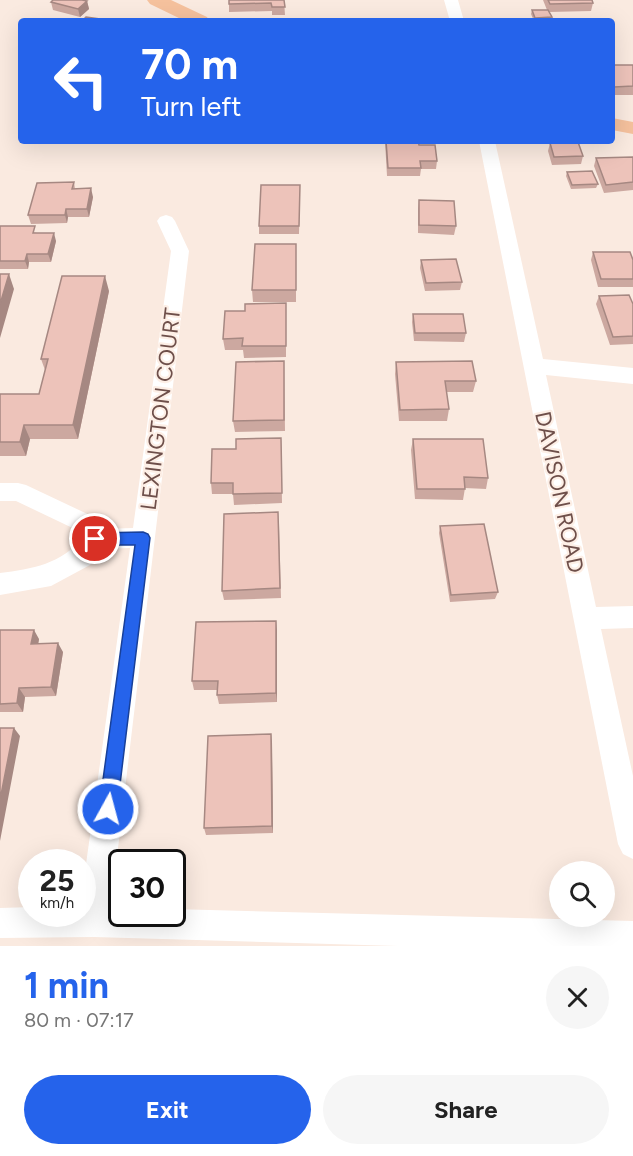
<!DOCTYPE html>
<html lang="en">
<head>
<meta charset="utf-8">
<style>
  :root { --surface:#fff; --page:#f6f6f6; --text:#222; --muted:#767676; --accent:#2563eb }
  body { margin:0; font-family:Figtree,sans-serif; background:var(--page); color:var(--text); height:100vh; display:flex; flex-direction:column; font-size:22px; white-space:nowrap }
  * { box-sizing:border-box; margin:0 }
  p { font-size:20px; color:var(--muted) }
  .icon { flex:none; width:33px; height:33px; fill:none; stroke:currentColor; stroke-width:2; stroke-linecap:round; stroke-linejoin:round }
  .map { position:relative; height:946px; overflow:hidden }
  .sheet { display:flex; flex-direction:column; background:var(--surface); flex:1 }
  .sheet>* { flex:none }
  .top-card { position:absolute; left:18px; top:18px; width:597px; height:126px; border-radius:6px; box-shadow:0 6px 24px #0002; background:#2563eb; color:#fff; overflow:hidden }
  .tools { position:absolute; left:549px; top:861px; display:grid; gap:12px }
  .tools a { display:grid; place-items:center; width:66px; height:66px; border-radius:50%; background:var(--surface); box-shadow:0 6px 24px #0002; font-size:30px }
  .speed { position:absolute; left:18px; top:849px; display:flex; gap:12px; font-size:30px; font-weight:700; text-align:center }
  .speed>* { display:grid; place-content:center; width:78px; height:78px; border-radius:50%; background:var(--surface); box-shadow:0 6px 24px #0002; line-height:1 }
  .speed small { font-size:15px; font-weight:400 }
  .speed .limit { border:3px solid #111; border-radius:9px; background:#fff; color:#111 }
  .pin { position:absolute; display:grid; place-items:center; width:51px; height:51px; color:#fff; margin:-26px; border:3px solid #fff; border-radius:50%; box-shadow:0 2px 6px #0007 }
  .me { position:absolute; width:66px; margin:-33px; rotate:7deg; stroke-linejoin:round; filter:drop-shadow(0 0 4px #0008) }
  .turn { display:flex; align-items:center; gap:21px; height:126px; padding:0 24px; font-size:27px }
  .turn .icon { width:78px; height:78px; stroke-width:2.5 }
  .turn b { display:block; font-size:42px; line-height:51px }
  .round { display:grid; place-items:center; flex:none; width:63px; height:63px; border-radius:32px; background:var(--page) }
  .head { display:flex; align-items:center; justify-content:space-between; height:102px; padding:0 24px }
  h1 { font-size:36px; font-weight:700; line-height:45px; color:var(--accent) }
  .cta { display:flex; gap:12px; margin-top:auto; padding:12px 24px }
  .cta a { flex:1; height:69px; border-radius:36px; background:var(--accent); color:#fff; font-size:24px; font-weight:700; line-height:69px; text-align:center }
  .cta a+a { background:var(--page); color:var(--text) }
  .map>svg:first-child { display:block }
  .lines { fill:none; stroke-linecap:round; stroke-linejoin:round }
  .minor { fill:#fff; fill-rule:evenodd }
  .major { fill:#f5c19d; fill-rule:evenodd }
  .wall { fill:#cca8a0 }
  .shaded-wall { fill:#a68882 }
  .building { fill:#edc3ba; stroke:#a68882; stroke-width:1.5 }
  .route { fill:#2563eb; stroke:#184099; stroke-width:1.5 }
  .labels { text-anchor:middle; stroke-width:4.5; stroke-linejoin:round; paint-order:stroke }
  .street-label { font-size:22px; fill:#6e4f4a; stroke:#fdefe6 }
</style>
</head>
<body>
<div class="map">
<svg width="633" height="946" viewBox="0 0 633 946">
  <rect width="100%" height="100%" fill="#faeae0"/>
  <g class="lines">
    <path class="minor" d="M444,0H458L464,21H450Z
      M479,141H495L543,359L633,368V384L546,375L596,607L633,606V628L601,629L633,776V859L623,854L618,844Z
      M166,215L172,217L175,221L189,251L111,907H122V914H172V909L633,921V946H398L94,937L0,938V908L32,907V914H82V893L130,548L101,549L90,565L51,586L0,595V573C32,569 62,564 83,537L81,532L16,501H0V483H18L26,485L98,519L103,529L133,528L171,251L157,221L160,217Z"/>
    <path class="major" d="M147,0H171L207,17L209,21H185L150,4Z
      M612,118L633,122V134L612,130Z"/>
  </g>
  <path class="wall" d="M229,0H284L285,15H272V11L229,12Z
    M543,0H592L593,3L591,11L549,12L552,17L551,21H534L531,14L532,10H547Z
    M87,1L89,9L80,17L53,10L51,2Z
    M612,65H633V95H612Z
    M384,141H418L419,145L437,161L436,169H421L420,176H387L385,141Z
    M550,143L583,156L581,164L552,165L548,151Z
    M633,157V190L604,193L594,166L596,158Z
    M567,172L598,184L596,188L571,189L566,176Z
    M74,182L75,189L93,197L89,217H68L67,223L31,224L28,215Z
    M300,185L299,234H259V226Z
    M419,200L456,226L454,235L418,233V209Z
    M0,226L37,233L56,241L51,262H29L28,269H0Z
    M593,252L633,260V287H598L591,260Z
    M296,255V302H253L252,290Z
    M421,260L462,282L460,290L425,291L420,268Z
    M109,291L78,439H30L26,456H0V394H39L45,370L41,359Z
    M599,296L633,304V344L610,345L596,304Z
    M413,314L466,333L464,342L414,341L412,322Z
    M286,315V357L244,358L243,350H225L223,339Z
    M284,361L285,431L235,432L233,421Z
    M396,362L476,381L473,392H446L449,409L447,421H399L395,374Z
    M281,438L282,503L234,505L233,494H212L211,483Z
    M413,439L488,478L486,489L465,488L463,500L415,499L411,450Z
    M279,523L281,598L224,600L222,591Z
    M440,526L498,592L495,599L450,602L439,533Z
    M276,621L277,702L219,704L217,695L218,690H194L192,681Z
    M0,630L39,639L38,643L63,652L56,696L25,697L23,712H0Z
    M272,742L273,833L206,835L204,828Z"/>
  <path class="shaded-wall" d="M87,1L89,9L80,17L78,9Z
    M91,188L93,197L89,217L87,209Z
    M66,209L68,217L67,223L65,215Z
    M54,233L56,241L51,262L48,254Z
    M27,254L29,262L28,269L25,261Z
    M9,274L14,289L0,338V304Z
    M105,276L109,291L78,439L73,425Z
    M24,425L30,439L26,456L20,442Z
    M276,621L277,630V702L276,693Z
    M34,630L39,639L37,653L31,644Z
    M58,643L63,652L56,696L51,687Z
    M19,688L25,697L23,712L17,703Z
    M14,728L20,736L0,841V800Z
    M271,734L272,742L273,833L272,826Z"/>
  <path class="building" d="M53,0H82L87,1L78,9L51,2Z
    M229,0H284L285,7H272L271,3L229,4Z
    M548,0H592L593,3L550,4Z
    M532,10H548L552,17L535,18Z
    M86,17L101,19L100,21H82Z
    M612,65H633V86L614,87L612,81Z
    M386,141H418L419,145H435L437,161H420L421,168H388Z
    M578,142L583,156L554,157L550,143Z
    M633,157V182L606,185L596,158Z
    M592,171L598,184L572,185L567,172Z
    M74,182L72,189L91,188L87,209H66L65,215H28L37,183Z
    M261,185H300L299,226H259Z
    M419,200L454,201L456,226L419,225Z
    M0,226H35L33,233H54L48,254H27L25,261H0Z
    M255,244H296V290H252Z
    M593,252H630L633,260V279H601Z
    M456,259L462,282L426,283L421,260Z
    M0,274H9L0,304Z
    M62,276H105L73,425H24L20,442H0V394H39L48,359H41Z
    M629,295L633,304V336L613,337L599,296Z
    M286,303V346H242L243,338L223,339L225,311H245V304Z
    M413,314H463L466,333H415Z
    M284,361V420L233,421L236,362Z
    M472,361L476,381H445L449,409L400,410L396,362Z
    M281,438L282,493L233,494V483H211L212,449H236V439Z
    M413,439H483L488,478L464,477L465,489H417Z
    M278,512L280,588L222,591L224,514Z
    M484,524L498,592L451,595L440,526Z
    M276,621V693L217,695L218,681H192L196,622Z
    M0,630H34L31,644L58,643L51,687L19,688L17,703L0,704Z
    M0,728H14L0,800Z
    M271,734L272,826L204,828L208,736Z"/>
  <path class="route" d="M143,532L148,534L150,538L117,809L114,815L108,818L102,815L99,809L135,545H95L90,544L88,539L90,535L95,533Z"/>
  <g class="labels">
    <g class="street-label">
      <text transform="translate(160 409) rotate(-83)" y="8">LEXINGTON COURT</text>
      <text transform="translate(560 492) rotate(78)" y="8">DAVISON ROAD</text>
    </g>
  </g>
</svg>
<div class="tools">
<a><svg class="icon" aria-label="search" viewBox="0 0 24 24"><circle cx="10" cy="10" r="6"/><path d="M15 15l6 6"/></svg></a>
</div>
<div class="speed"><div>25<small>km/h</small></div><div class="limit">30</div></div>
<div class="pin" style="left:95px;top:539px;background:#d93025"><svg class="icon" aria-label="arrive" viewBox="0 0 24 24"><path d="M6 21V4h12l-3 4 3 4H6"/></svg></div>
<svg class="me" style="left:108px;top:809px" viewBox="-20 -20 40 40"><circle r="17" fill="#2563eb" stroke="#fff" stroke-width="3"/><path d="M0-11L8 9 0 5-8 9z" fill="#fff"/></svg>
<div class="top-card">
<div class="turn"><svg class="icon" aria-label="left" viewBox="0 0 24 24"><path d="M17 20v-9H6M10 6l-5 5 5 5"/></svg><div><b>70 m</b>Turn left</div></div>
</div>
</div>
<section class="sheet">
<div class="head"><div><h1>1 min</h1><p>80 m · 07:17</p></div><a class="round"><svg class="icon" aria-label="close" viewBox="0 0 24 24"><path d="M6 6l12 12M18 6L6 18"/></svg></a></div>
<div class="cta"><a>Exit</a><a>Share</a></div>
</section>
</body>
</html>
